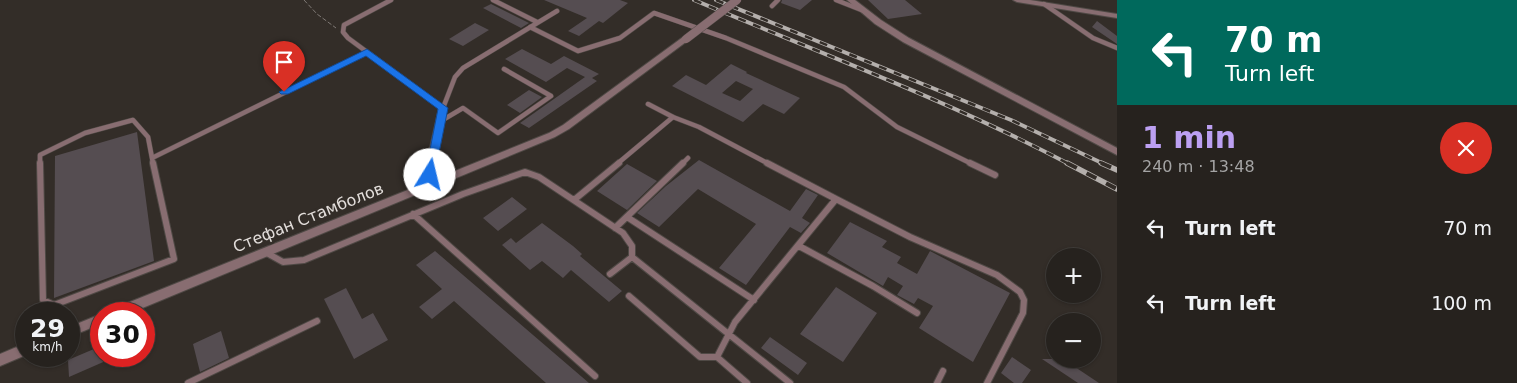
<!DOCTYPE html>
<html lang="en">
<head>
<meta charset="utf-8">
<style>
  :root { --surface:#26221e; --page:#322f2b; --text:#f1f3f6; --muted:#a4a4a4; --line:#423f3c; --accent:#bca0f2 }
  body { margin:0; font-family:"DejaVu Sans",sans-serif; background:var(--page); color:var(--text); height:100vh; display:flex; flex-direction:column; font-size:19px; white-space:nowrap }
  * { box-sizing:border-box; margin:0 }
  p { font-size:16px; color:var(--muted) }
  .icon { flex:none; width:28px; height:28px; fill:none; stroke:currentColor; stroke-width:2; stroke-linecap:round; stroke-linejoin:round }
  .map { position:relative; flex:1; overflow:hidden }
  .panel { display:flex; flex-direction:column; background:var(--surface); width:400px }
  .panel>* { flex:none }
  .hud { background:#00695c; color:#fff; overflow:hidden }
  .tools { position:absolute; left:1046px; top:248px; display:grid; gap:10px }
  .tools a { display:grid; place-items:center; width:55px; height:55px; border-radius:50%; background:var(--surface); box-shadow:0 1px 4px #0004,0 0 0 1px var(--line); font-size:25px }
  .speed { position:absolute; left:15px; top:302px; display:flex; gap:10px; font-size:25px; font-weight:700; text-align:center }
  .speed>* { display:grid; place-content:center; width:65px; height:65px; border-radius:50%; background:var(--surface); box-shadow:0 1px 4px #0004,0 0 0 1px var(--line); line-height:1 }
  .speed small { font-size:12px; font-weight:400 }
  .speed .limit { border:8px solid #d22; background:#fff; color:#111 }
  .pin { position:absolute; display:grid; place-items:center; width:42px; height:42px; color:#fff; margin:-51px -21px; border-radius:50% 50% 50% 0; rotate:-45deg; box-shadow:0 0 5px #0007 }
  .pin .icon { rotate:45deg }
  .me { position:absolute; width:55px; margin:-28px; rotate:9deg; stroke-linejoin:round; filter:drop-shadow(0 0 4px #0008) }
  .turn { display:flex; align-items:center; gap:18px; height:105px; padding:0 25px; font-size:22px }
  .turn .icon { width:65px; height:65px; stroke-width:2.5 }
  .turn b { display:block; font-size:35px; line-height:42px }
  .round { display:grid; place-items:center; flex:none; width:52px; height:52px; border-radius:26px; background:var(--page) }
  .summary { display:flex; align-items:center; justify-content:space-between; height:85px; padding:0 25px }
  h1 { font-size:30px; font-weight:700; line-height:38px; color:var(--accent) }
  ul { padding:0; list-style:none }
  li { display:flex; align-items:center; gap:15px; height:75px; padding:0 25px }
  li div { flex:1 }
  li b { display:block; font-size:19px }
  li em { font-style:normal }
  main { display:flex; flex:1; min-height:0 }
  .map>svg:first-child { display:block }
  .building { fill:#554d51; fill-rule:evenodd }
  .lines { fill:none; stroke-linecap:round; stroke-linejoin:round }
  .service-far1-casing { stroke:#4f4945; stroke-width:5.5 }
  .service-casing { stroke:#4f4945; stroke-width:8 }
  .minor-casing { stroke:#4f4945; stroke-width:2 }
  .tertiary-casing { stroke:#4f4945; stroke-width:2 }
  .path { stroke:#7f7975; stroke-width:1; stroke-dasharray:4.5 2; stroke-linecap:butt }
  .service-far1 { stroke:#886d71; stroke-width:4.5 }
  .service { stroke:#886d71; stroke-width:6 }
  .minor { fill:#886d71; fill-rule:evenodd }
  .tertiary { fill:#886d71; fill-rule:evenodd }
  .rail-far1-casing { stroke:#b4afac; stroke-width:4 }
  .rail-casing { stroke:#b4afac; stroke-width:5.5 }
  .rail-far1 { stroke:#332d28; stroke-width:2.5; stroke-dasharray:8; stroke-linecap:butt }
  .rail { stroke:#332d28; stroke-width:4; stroke-dasharray:11; stroke-linecap:butt }
  .tertiary-bridge-casing { stroke:#4f4945; stroke-width:9; stroke-linecap:butt }
  .tertiary-bridge { stroke:#886d71; stroke-width:8 }
  .route { fill:#1a73e8; stroke:#114b97 }
  .labels { text-anchor:middle; stroke-width:5; stroke-linejoin:round; paint-order:stroke }
  .street-label { font-size:16px; fill:#e3dedb; stroke:#332d28 }
</style>
</head>
<body>
<main>
<div class="map">
<svg width="1117" height="383" viewBox="0 0 1117 383">
  <rect width="100%" height="100%" fill="#332d28"/>
  <path class="building" d="M544,0H620L628,3L603,23L599,21L579,36L568,31L587,18Z
    M782,0H812L800,10L781,3Z
    M868,0H905L922,14L888,19Z
    M491,4L529,23L521,28L483,8Z
    M1097,21L1117,36V44L1092,27Z
    M475,23L489,30L463,46L449,39Z
    M522,49L551,64L564,56L599,74L592,78L597,81L529,128L520,123L585,77L567,68L546,82L505,59Z
    M731,64L747,72L746,73L800,98L784,114L763,104L743,122L672,86L686,75L706,85ZM736,81L753,89L740,101L722,93Z
    M529,90L542,97L520,113L507,105Z
    M137,132L154,261L54,298L55,156Z
    M699,160L790,211L806,189L818,195L802,218L810,223L801,233L790,227L746,285L719,268L756,224L698,189L659,227L637,213L666,186Z
    M627,164L657,181L627,210L597,191Z
    M512,197L527,209L498,231L483,218Z
    M850,222L887,241L882,247L901,257L897,263L917,274L930,251L1010,293L973,362L919,328L933,306L918,298L914,304L897,295L903,286L888,277L883,286L827,253Z
    M542,223L573,246L582,254L580,256L622,291L609,302L571,270L563,278L542,261L530,270L502,245L511,238L516,243Z
    M435,251L589,383H546L454,301L432,319L419,307L442,289L416,265Z
    M836,287L877,313L843,362L800,334Z
    M346,288L362,319L373,313L388,340L354,359L324,299Z
    M221,331L229,358L200,372L193,344Z
    M770,337L807,363L798,375L761,348Z
    M101,346V356H117L69,377L68,360Z
    M1012,357L1031,370L1022,383H1014L1001,373Z
    M1042,359H1063L1099,383H1078Z"/>
  <g class="lines">
    <defs>
      <path id="service-far1" d="M391,0L344,25L343,32L348,38L443,108L455,77L463,68L557,11
        M493,0L537,22
        M836,0L864,11
        M1044,4L1093,38L1117,48
        M772,6L778,0
        M530,27L578,51L620,38L654,13L726,38L844,87L897,127L972,164
        M648,104L673,117L699,127L769,164
        M441,121L463,108L498,133L551,96L504,69
        M152,158L153,164
        M152,158L367,52
        M40,164V155L85,133L133,120L148,137L152,158
        M617,164L673,117
        M682,164L688,158"/>
      <path id="service" d="M40,163L43,300L54,305L174,259L153,163
        M970,163L995,175
        M836,199L910,237L997,275L1020,292L1024,300L1023,313L987,383
        M574,200L619,163
        M413,214L595,376
        M627,217L754,300
        M615,228L683,163
        M799,246L873,286L917,313
        M265,252L283,262L304,260L463,194L525,172L539,177L623,233L632,246V257L790,383
        M610,274L632,257
        M629,296L700,357H717L747,383
        M717,357L735,322L836,199L767,163
        M188,383L317,321
        M937,383L943,371"/>
      <path id="minor" d="M1013,0H1030L1117,14V18L1017,2Z
        M443,105L447,108L436,165V185L431,189L426,185V165L439,108Z"/>
      <path id="tertiary" d="M847,0H855L881,20L909,38L1117,148V155L903,42L875,24Z
        M683,37H689L690,39L569,129L555,137L128,314H108L110,310L549,133L563,125Z
        M101,314V324L69,337V327Z
        M26,343V355L0,366V354Z"/>
    </defs>
    <use href="#service-far1" class="service-far1-casing"/>
    <use href="#service" class="service-casing"/>
    <use href="#minor" class="minor-casing"/>
    <use href="#tertiary" class="tertiary-casing"/>
    <path class="path" d="M304,0L317,14L336,28"/>
    <use href="#service-far1" class="service-far1"/>
    <use href="#service" class="service"/>
    <use href="#minor" class="minor"/>
    <use href="#tertiary" class="tertiary"/>
    <defs>
      <path id="rail-far1" d="M694,0C820,53 949,101 1069,164
        M716,0L1011,120L1104,164"/>
      <path id="rail" d="M1067,163L1117,189
        M1101,163L1117,170"/>
    </defs>
    <use href="#rail-far1" class="rail-far1-casing"/>
    <use href="#rail" class="rail-casing"/>
    <use href="#rail-far1" class="rail-far1"/>
    <use href="#rail" class="rail"/>
    <defs>
      <path id="tertiary-bridge" d="M686,39L737,0"/>
    </defs>
    <use href="#tertiary-bridge" class="tertiary-bridge-casing"/>
    <use href="#tertiary-bridge" class="tertiary-bridge"/>
  </g>
  <path class="route" d="M367,49L448,108L434,178H426L425,175L438,109L366,56L288,94H281L279,92Z"/>
  <g class="labels">
    <g class="street-label">
      <text transform="translate(308 217) rotate(-22)" y="6">Стефан Стамболов</text>
    </g>
  </g>
</svg>
<div class="tools">
<a>+</a>
<a>−</a>
</div>
<div class="speed"><div>29<small>km/h</small></div><div class="limit">30</div></div>
<div class="pin" style="left:284px;top:92px;background:#d93025"><svg class="icon" aria-label="arrive" viewBox="0 0 24 24"><path d="M6 21V4h12l-3 4 3 4H6"/></svg></div>
<svg class="me" style="left:430px;top:175px" viewBox="-20 -20 40 40"><circle r="19" fill="#fff"/><path d="M0-13L10 11 0 6-10 11z" fill="#1a73e8"/></svg>
</div>
<section class="panel">
<div class="hud">
<div class="turn"><svg class="icon" aria-label="left" viewBox="0 0 24 24"><path d="M17 20v-9H6M10 6l-5 5 5 5"/></svg><div><b>70 m</b>Turn left</div></div>
</div>
<div class="summary"><div><h1>1 min</h1><p>240 m · 13:48</p></div><a class="round" style="background:#d93025;color:#fff"><svg class="icon" aria-label="close" viewBox="0 0 24 24"><path d="M6 6l12 12M18 6L6 18"/></svg></a></div>
<ul>
<li><svg class="icon" aria-label="left" viewBox="0 0 24 24"><path d="M17 20v-9H6M10 6l-5 5 5 5"/></svg><div><b>Turn left</b></div><em>70 m</em></li>
<li><svg class="icon" aria-label="left" viewBox="0 0 24 24"><path d="M17 20v-9H6M10 6l-5 5 5 5"/></svg><div><b>Turn left</b></div><em>100 m</em></li>
</ul>
</section>
</main>
</body>
</html>
